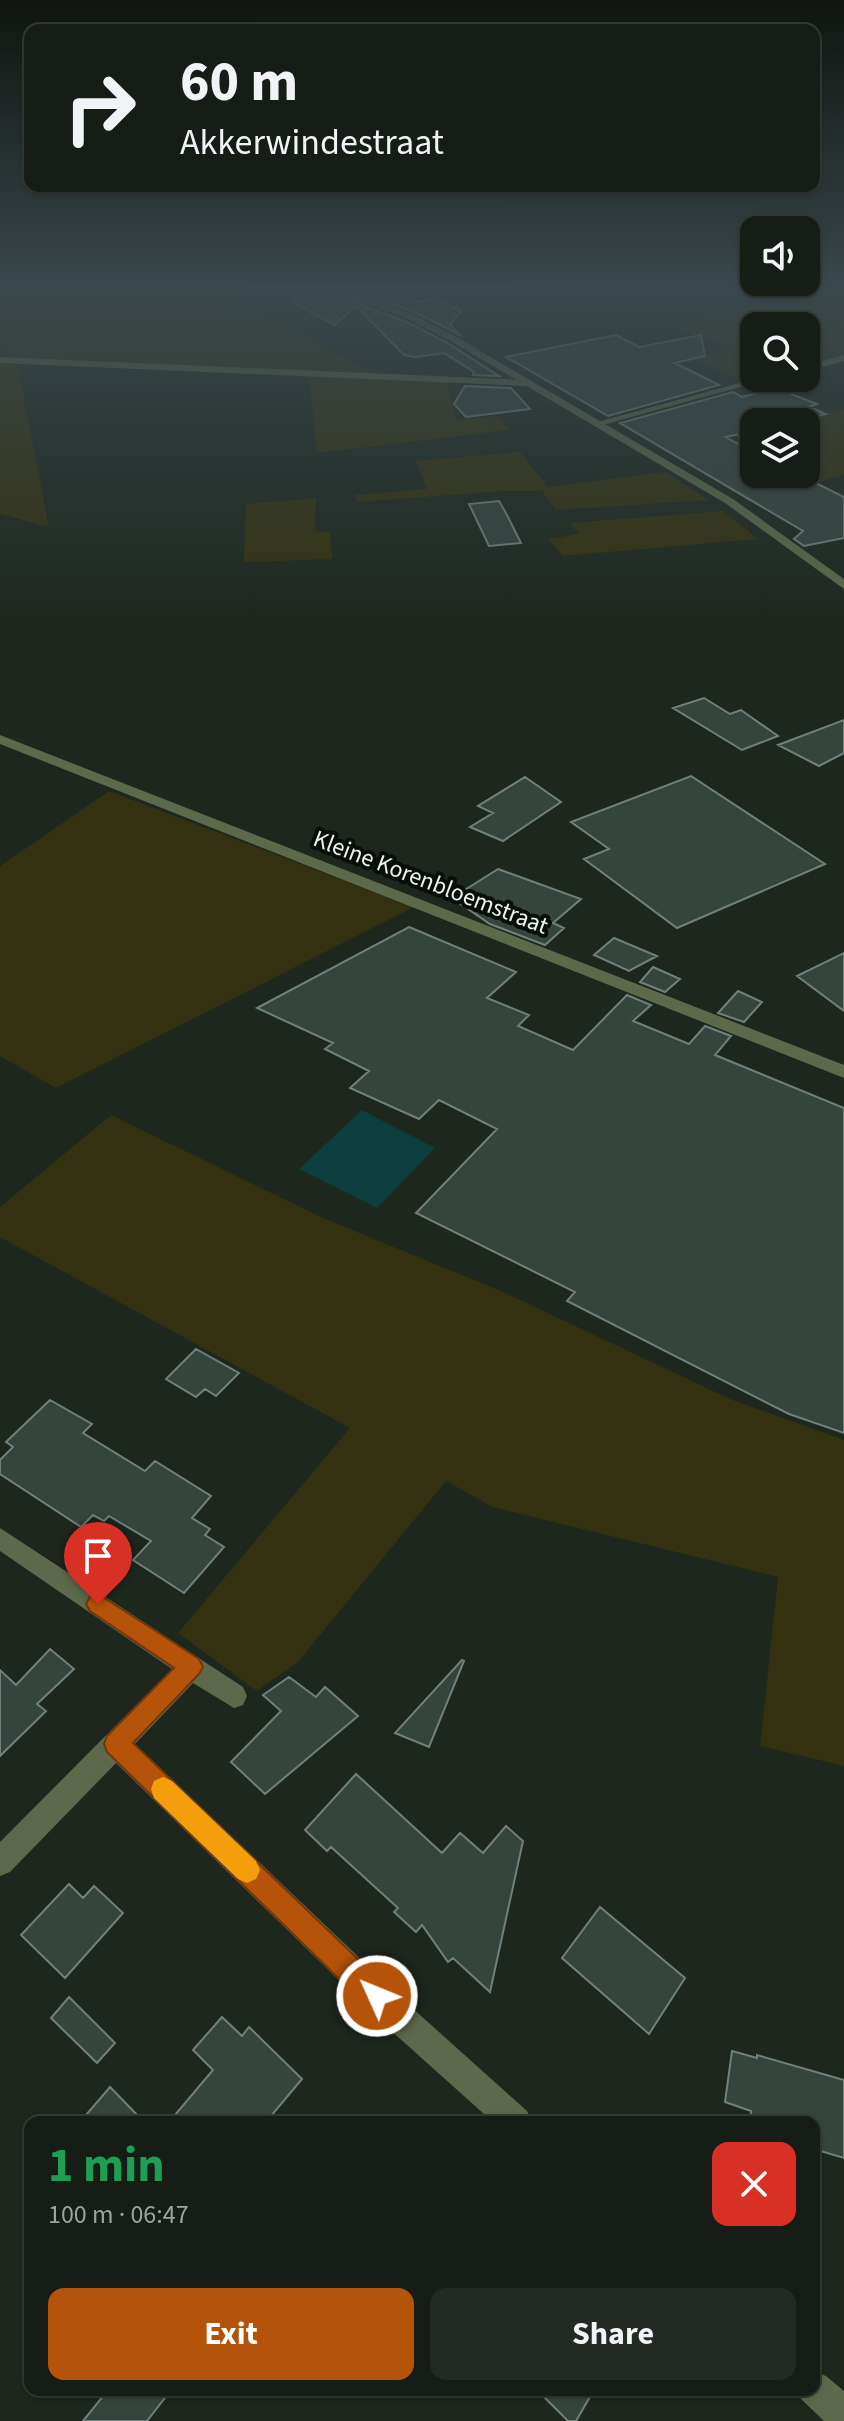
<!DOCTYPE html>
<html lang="en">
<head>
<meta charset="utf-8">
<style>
  :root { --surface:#161d16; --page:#232a23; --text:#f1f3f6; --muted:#9ea2a1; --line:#353b35; --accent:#b45309 }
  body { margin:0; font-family:"Source Sans 3",sans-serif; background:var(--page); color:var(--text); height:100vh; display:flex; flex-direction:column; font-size:30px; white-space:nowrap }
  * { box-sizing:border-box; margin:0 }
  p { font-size:26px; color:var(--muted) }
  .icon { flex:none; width:44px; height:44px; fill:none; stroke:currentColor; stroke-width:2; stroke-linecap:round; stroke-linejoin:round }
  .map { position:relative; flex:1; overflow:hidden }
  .details { position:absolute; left:24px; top:2116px; width:796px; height:280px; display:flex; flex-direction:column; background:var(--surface); border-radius:16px; box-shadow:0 2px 6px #0004,0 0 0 2px var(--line) }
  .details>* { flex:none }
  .banner { position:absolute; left:24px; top:24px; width:796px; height:168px; border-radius:16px; box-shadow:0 2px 6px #0004,0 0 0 2px var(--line); background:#161d16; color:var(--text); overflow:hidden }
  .tools { position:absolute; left:740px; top:216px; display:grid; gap:16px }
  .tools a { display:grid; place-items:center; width:80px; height:80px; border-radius:16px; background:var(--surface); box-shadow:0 2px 6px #0004,0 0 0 2px var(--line); font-size:40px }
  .pin { position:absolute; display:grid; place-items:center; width:68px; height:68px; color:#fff; margin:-82px -34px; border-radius:50% 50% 50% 0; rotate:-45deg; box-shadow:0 0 8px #0007 }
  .pin .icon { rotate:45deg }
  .me { position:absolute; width:88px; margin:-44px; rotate:314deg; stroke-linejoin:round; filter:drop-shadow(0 0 6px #0008) }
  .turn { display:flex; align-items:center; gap:28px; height:168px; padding:0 24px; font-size:36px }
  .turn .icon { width:104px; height:104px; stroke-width:2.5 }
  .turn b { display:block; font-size:56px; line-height:68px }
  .round { display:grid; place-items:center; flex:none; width:84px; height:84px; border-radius:16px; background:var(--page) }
  .headline { display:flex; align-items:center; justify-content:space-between; height:136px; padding:0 24px }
  h1 { font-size:48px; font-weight:700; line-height:60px; color:#1e9e55 }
  .action { display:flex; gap:16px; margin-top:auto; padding:16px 24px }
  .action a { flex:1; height:92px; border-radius:16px; background:var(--accent); color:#fff; font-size:32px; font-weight:700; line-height:92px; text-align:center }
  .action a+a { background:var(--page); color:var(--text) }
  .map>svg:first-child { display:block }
  .green { fill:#33310f }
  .water { fill:#0b3e3c }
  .building { fill:#36443e; stroke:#71807a; stroke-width:2 }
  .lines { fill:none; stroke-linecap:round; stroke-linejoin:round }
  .minor { fill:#5c694a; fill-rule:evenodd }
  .tertiary { fill:#5c694a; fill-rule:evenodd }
  .route { fill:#b45309; stroke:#753606; stroke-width:2 }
  .slow { fill:#f59e0b }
  .labels { text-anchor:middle; stroke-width:8; stroke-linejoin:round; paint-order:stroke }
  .street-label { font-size:24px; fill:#edf3ed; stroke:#0a0e0b }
</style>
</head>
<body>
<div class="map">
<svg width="844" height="2421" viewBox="0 0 844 2421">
  <rect width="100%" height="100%" fill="#1d271e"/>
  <path class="green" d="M0,286H241L259,295L222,303L280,323L362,306L366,307L285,325L372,373L12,359L0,347Z
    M838,286H844V354L806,364V326H754V378L742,381L680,354L693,351L706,356L732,348L670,326Z
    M0,364H17L49,527L0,514Z
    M309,376L447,381L456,420L498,416L510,430L317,453Z
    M844,409V475L818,482L803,474H806V422H794Z
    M520,452L548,487L665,472L709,500L556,510L542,491H504L357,502L355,495L427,489L416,461Z
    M316,498L315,531L330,532L332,559L244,562L246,504Z
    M723,511L758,539L563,556L548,539L579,534L571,523Z
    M109,791L414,907L56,1088L0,1056V866Z
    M111,1115L323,1218L501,1291L730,1399L844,1440V1766L760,1746L778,1577L492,1507L446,1481L298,1662L257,1691L178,1633L350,1428L0,1237V1207Z"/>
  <path class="water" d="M362,1110L435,1148L377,1208L299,1169Z"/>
  <path class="building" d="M340,286H379L377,287L417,302L435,299L461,311L450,325L461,336L415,312Z
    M330,293L407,322L446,342L499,376L473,375L474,372L444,353L415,357L404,355L356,306L334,325L293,302Z
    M616,335L639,347L701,335L705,356L675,363L719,385L608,416L506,357Z
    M465,386L511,388L530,409L466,417L454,404Z
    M776,388L817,404L809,407L826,414L791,422H754V431L726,437L754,453V474H798L844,497V538L804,546L794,539L803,531L620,423L733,392L742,397Z
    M499,501L506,513L521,543L489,546L469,504Z
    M704,698L730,714L741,710L778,736L742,750L673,708Z
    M844,720V753L819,766L778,745Z
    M691,776L825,864L677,928L584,859L609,849L571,822Z
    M525,777L561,802L503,841L470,827L493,813L478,806Z
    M498,869L581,899L553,923L564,928L545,945L490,924L452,898Z
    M409,927L516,972L487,998L529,1015L518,1026L573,1050L627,995L651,1005L633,1021L689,1044L705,1026L731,1036L715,1055L844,1108V1433L789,1414L567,1301L575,1292L416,1213L497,1129L439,1100L419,1119L350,1088L369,1071L325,1049L333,1043L257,1008Z
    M614,938L657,956L629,971L594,955Z
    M844,953V1011L797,976Z
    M653,967L680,979L665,992L640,982Z
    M738,991L762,1002L744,1022L718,1013Z
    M196,1349L239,1373L216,1396L205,1389L196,1397L166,1379Z
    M50,1400L92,1424L83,1433L145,1471L155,1461L211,1496L192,1518L210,1529L205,1535L224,1547L184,1593L133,1560L151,1541L109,1516L104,1521L93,1515L81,1527L0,1474V1460L13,1447L6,1442Z
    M50,1649L74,1669L37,1704L46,1711L0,1756V1670L16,1685Z
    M462,1660L464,1661L429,1747L395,1733Z
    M289,1677L316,1697L325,1687L358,1716L265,1794L231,1762L281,1711L263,1695Z
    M356,1774L442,1853L460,1833L483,1853L506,1826L523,1841L490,1992L453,1958L448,1962L422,1925L416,1932L394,1912L398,1908L331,1847L327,1851L305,1830Z
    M69,1884L83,1898L94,1886L123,1913L65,1978L21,1935Z
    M600,1907L685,1978L649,2034L562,1958Z
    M69,1997L115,2043L97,2063L51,2018Z
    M222,2017L242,2036L249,2027L302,2079L266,2122H169L213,2070L193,2050Z
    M732,2051L757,2058V2055L844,2080V2158L814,2149V2122H750L751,2111L725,2102Z
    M110,2087L144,2122H80Z
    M108,2390H171L147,2421H83Z
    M537,2390H594L576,2421H568Z"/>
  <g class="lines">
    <path class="minor" d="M844,355V361L806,371V365Z
      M0,357L526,380L531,383L526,386L0,363Z
      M757,378H773L599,426L590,424Z
      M0,735L844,1065V1078L0,744Z
      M0,1528L243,1687L247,1696L243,1705L234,1708L193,1683L135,1744L410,2006L527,2111L532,2122H493L388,2028L116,1763L10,1872L0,1876V1842L172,1669L0,1551Z
      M814,2371L826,2376L844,2391V2421H824L802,2400L797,2390H814Z"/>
    <path class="tertiary" d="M321,286H332L414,315L453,335L733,499L844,579V589L725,503L447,339L408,319Z"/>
  </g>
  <linearGradient id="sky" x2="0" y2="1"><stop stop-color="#101510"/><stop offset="0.46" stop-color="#3a474c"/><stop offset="1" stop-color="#3a474c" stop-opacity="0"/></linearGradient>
  <rect width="844" height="625" fill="url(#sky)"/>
  <path class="route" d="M98,1594L199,1659L203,1667L199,1674L133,1743L387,1987L391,1996L387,2006L377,2010L367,2006L107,1752L104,1744L107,1736L174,1668L90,1611L86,1604L90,1597Z"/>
  <path class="slow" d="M163,1777L172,1781L256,1861L260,1870L256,1879L247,1883L238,1879L154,1798L151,1789L154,1781Z"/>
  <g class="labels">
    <g class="street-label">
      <text transform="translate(431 882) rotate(21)" y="8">Kleine Korenbloemstraat</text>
    </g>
  </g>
</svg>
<div class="tools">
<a><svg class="icon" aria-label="sound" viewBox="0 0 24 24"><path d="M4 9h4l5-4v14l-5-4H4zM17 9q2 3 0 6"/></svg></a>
<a><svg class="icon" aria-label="search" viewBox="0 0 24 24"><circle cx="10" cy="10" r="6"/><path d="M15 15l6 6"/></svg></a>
<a><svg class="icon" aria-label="layers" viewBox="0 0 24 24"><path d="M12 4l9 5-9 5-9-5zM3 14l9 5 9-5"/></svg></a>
</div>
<div class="pin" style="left:98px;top:1604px;background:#d93025"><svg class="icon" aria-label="arrive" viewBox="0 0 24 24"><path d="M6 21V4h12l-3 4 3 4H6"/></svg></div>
<svg class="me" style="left:377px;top:1996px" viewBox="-20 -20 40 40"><circle r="17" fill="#b45309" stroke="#fff" stroke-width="3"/><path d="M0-11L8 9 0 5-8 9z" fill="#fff"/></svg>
<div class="banner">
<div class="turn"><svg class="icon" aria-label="right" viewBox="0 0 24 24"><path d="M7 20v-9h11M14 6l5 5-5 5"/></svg><div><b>60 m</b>Akkerwindestraat</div></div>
</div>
<section class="details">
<div class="headline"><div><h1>1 min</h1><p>100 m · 06:47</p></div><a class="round" style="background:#d93025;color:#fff"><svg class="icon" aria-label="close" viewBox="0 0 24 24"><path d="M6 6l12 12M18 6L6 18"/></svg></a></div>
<div class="action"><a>Exit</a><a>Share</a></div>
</section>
</div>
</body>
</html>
